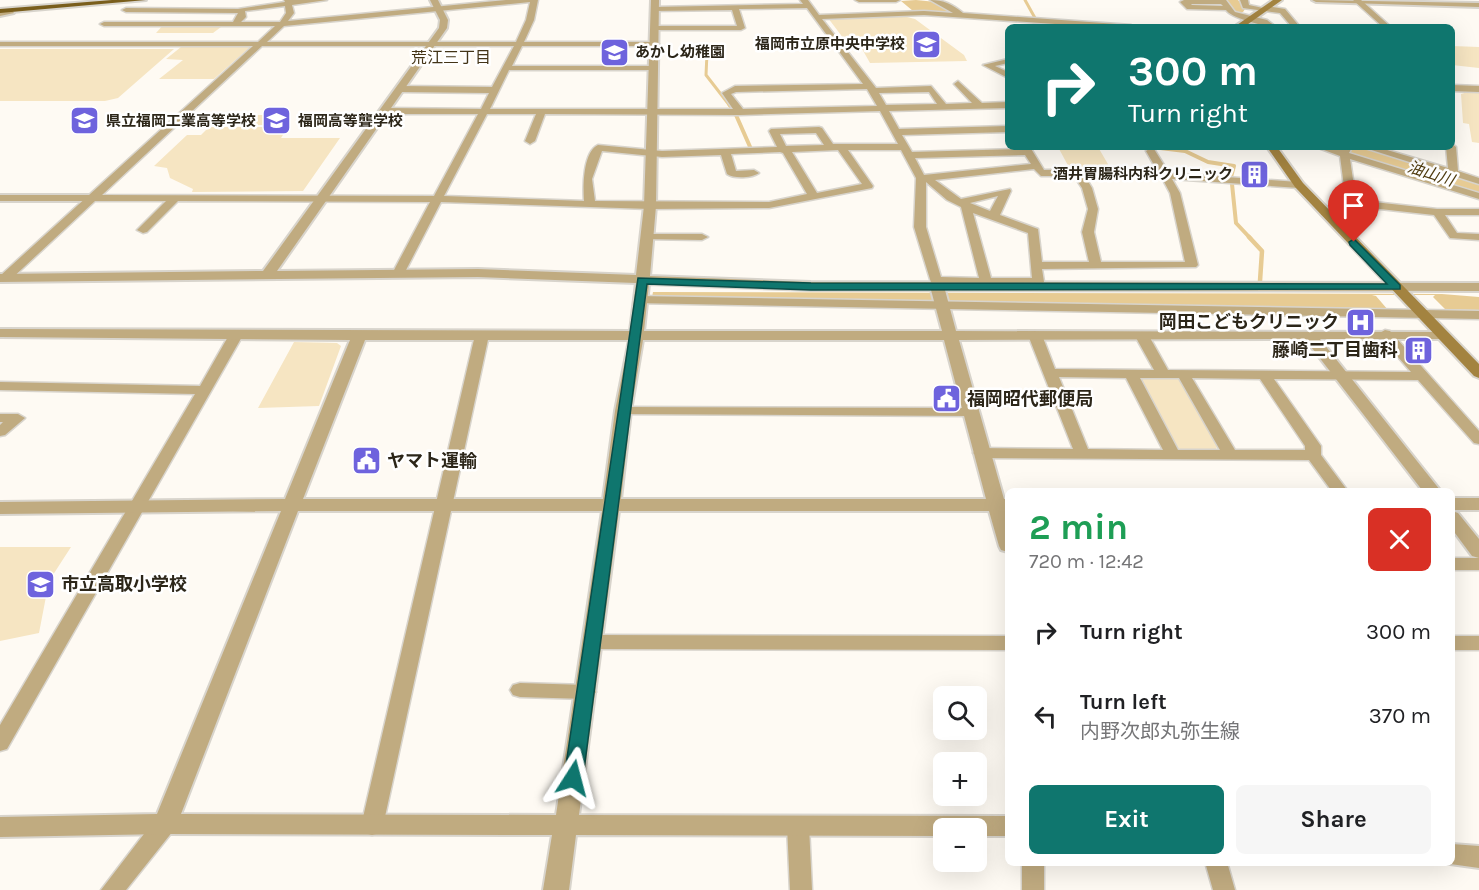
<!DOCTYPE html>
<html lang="en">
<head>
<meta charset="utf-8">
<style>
  :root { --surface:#fff; --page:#f6f6f6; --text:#202124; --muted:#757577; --accent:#0f766e }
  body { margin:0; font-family:Karla,"Noto Sans JP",sans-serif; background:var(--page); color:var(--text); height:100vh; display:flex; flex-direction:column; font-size:22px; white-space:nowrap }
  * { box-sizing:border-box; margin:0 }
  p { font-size:20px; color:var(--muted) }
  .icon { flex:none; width:33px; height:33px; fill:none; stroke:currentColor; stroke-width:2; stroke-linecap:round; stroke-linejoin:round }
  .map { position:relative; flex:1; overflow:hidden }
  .sheet { position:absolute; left:1005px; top:488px; width:450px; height:378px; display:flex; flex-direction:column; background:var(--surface); border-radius:9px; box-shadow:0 6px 24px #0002 }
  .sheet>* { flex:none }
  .top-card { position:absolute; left:1005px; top:24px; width:450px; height:126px; border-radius:9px; box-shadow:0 6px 24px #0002; background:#0f766e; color:#fff; overflow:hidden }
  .fabs { position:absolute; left:933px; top:686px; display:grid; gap:12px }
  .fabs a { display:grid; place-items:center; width:54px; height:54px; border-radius:9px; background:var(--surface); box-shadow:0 6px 24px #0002; font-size:30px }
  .pin { position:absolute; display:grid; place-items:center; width:51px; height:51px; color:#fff; margin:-62px -26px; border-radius:50% 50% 50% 0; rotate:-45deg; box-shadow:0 0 6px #0007 }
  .pin .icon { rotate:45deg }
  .me { position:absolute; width:66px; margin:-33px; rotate:9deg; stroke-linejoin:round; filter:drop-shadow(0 0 4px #0008) }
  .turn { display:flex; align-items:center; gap:21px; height:126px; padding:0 24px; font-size:27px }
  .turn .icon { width:78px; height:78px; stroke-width:2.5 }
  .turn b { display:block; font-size:42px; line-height:51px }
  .round { display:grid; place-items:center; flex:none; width:63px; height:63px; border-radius:9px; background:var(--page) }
  .headline { display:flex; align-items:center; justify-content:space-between; height:102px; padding:0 24px }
  h1 { font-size:36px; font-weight:700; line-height:45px; color:#1e9e55 }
  .action { display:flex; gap:12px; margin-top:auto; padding:12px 24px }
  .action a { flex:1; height:69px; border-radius:9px; background:var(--accent); color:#fff; font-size:24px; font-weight:700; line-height:69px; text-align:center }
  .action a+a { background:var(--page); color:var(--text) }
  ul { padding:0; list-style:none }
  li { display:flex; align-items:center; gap:18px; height:84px; padding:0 24px }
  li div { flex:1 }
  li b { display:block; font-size:22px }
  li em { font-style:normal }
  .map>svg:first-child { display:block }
  .green { fill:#f6e5c2 }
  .water { fill:#e7cb93 }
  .pier { fill:#fefaf3 }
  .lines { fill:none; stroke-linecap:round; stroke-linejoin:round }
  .stream-far2 { stroke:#e7cb93; stroke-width:3 }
  .stream-far1 { stroke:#e7cb93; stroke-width:4 }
  .stream { stroke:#e7cb93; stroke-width:4.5 }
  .river { fill:#e7cb93; fill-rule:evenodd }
  .minor-casing { stroke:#d8d4cc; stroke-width:3 }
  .tertiary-casing { stroke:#d8d4cc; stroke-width:4 }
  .secondary-casing { stroke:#d8d4cc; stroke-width:4 }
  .trunk-casing { stroke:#d8d4cc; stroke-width:4 }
  .minor { fill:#c0ab80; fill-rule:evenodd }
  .tertiary { fill:#c0ab80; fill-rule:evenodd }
  .secondary { fill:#a38340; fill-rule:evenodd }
  .trunk { fill:#7a5e1c; fill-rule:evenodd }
  .route { fill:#0f766e; stroke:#0a4d48; stroke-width:1.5 }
  .labels { text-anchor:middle; stroke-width:5; stroke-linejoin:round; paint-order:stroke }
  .far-poi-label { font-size:15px; font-weight:bold; fill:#2c2619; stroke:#fff; text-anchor:start }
  .far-neighbourhood-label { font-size:16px; fill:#433417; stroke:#fff }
  .far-water-label { font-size:16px; font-style:italic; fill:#4f3b0f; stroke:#fff }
  .poi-label { font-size:18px; font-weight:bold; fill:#2c2619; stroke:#fff; text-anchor:start }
</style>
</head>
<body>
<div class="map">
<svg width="1479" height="890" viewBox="0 0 1479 890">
  <rect width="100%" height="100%" fill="#fefaf3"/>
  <path class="green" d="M903,16L915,19L964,55L967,61L870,63L861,47H850L828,18Z
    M164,24H225L213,33H156Z
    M1452,46L1479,47V68L1452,65Z
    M181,47H250L214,79H159L183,60L166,59Z
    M0,49H174L118,98L105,101H0Z
    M1468,92L1479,93V143L1472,142L1469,124L1463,123L1461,94Z
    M225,115H283L273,125H215Z
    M209,127H288L281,138H340L303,191L192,192L193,189L170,178L167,168L154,166L187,135H201Z
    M1058,147H1098L1112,171H1071Z
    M294,342L337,343L341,346L319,406L258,408Z
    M1139,376L1174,377L1182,380L1218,445L1216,449H1180L1172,446Z
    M0,547H71L49,581L39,633L0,641Z"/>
  <path class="water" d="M916,0L936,2L951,12L913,11L901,1Z
    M653,292L1442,294L1479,297V310L652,297Z"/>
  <path class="pier" d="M1372,295H1435L1433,297L1447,311L1388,310L1376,296Z"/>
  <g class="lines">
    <path class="stream-far2" d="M1025,0L1040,27
      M696,47L707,53L706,75L730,106"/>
    <path class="stream-far1" d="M729,104L733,110
      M736,115L751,149
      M1152,147L1185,151L1208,162L1234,166L1231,177
      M1232,184L1236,223L1251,239"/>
    <path class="stream" d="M1249,237L1262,251L1260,281"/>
    <path class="river" d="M1224,0H1238L1245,9L1243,12H1233Z
      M1339,147H1369L1479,182V195L1342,151Z"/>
    <defs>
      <path id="minor" d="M284,0H327L292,5L294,13L288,21L506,0H538L534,20L524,42H655L659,44L655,46H522L512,66H654L658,68L654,70H509L490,109H733L722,93L735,86L863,84L807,8L739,9L745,28L741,30H655L652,26H737L732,10L652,11L655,7L803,4L800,0H808L819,15L924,11L953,13L930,0C944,0 952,4 963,13L1131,25L1135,27H1098L924,15L822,19L876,88L931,86L946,104L972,103L954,84L958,81L982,103L1008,102V108L889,111L899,129L1008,126V132L902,135L912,152L1022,149L1020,147H1030L1044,170L1114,169L1158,172L1146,151L1151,148L1154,149L1169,173L1299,182L1304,185L1299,188L1172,179L1180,193L1198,265L1196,267L1042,269L1044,282L1038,286L943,285L941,289H933L914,227L916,178L901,150H848L873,186L872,188L769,208L650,209L441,202L405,272L399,276L393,272L430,202L178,201L147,232L143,233L137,230L166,201H95L9,281H1V275L253,46H0V42H258L275,26H104L100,24L104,22H233L238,13L126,12L122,10L126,8L238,9L285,2ZM530,2L526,20L516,42H267L284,26ZM285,6L286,13L280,22H241L246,17L245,11ZM262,46H514L492,87L401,86L397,89L401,92L489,93L481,109L386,108L381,111L386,114H478L434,196L102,195ZM867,89L877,106L743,109L731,94L736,92ZM929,92L937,104L886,105L879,93ZM880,111L898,144H833L822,128L819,127L771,129L769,131L777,147L662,151L598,145C583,152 583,186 584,201L444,196L487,114H536L525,141L530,144L535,141L545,114L740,115ZM816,133L824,145L786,146L780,134ZM838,150L862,184L817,193L792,152ZM602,151L662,157L721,155L727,174C734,179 752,178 759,173L754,170L736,171L731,154L780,152L783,153L807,194L769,202L595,201L592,179ZM1025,155L1031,164L924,175L915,158ZM1034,169L1041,176H1074L1082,188L1088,209L1082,232L1089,262H1042L1038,229L1000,215L1011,191L1010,189L961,199L935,180ZM1084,175L1162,178L1170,193L1185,262H1101L1094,232L1098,209L1092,188ZM926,182L947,200L961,207L979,278L941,277L926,227ZM998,196L990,211L970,203ZM973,213L1028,233L1032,278H991Z
        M855,0H900L896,2H859Z
        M1184,0H1226L1235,12L1267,20L1276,27C1266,27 1231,18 1226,10L1187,9L1180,2ZM1191,4H1221L1223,6L1192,5Z
        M1240,0H1248L1249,5L1263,8L1267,6L1285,9L1300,27H1292L1280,13L1243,8Z
        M1353,0H1361L1391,27H1383Z
        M1008,59V63L995,66L1008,72V78L983,65Z
        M1452,85L1479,86V92L1452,91Z
        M1452,144L1456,147L1458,171L1479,178V184L1362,147H1377L1448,168L1446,147H1452Z
        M1316,147L1340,150L1342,147H1352L1349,153L1479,193V199L1350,159L1356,200L1437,209H1479V215H1445L1457,233L1479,234V240L1450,238L1434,215L1353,206L1346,213L1321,215V211L1339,208L1346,202L1340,156Z
        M647,234H702L708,237L702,240L643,239L641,237Z
        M639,296L1479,311V319L635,303V297Z
        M1385,330L1390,331L1479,431V444L1474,443L1418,380L1274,379L1321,446V455L1347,490H1331L1309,460L981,458L973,453L981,448L1073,449L1028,335L1030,332L1035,331L1042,335L1055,369L1154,370L1135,336L1142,332L1149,336L1168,370L1411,372L1378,334ZM1059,377L1126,378L1163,450L1088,449ZM1140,378H1179L1220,450H1178ZM1192,378L1260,379L1305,446V450H1235Z
        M236,331L243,335L7,749L0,751V725L195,394L0,390V382L200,386L229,335Z
        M482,331L489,335L383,826L380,833L372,835L364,833L361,826L475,335Z
        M623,407L969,408L976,412L969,416L618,414L616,411Z
        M0,414H18L25,418L5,435L0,436V425L3,422H0Z
        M1452,558H1479V570H1452Z
        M594,635L1008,636V650L594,649L587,647L585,642L587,637Z
        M1452,636H1479V650H1452Z
        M520,683L586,685L593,687L596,692L593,697L586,699L520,697L513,695L510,690L513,685Z
        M165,815L173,817L176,824L173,831L126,890H101L157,817Z
        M798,817L806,819L809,826L812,890H790L787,826L790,819Z
        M1022,862H1044V890H1022Z
        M1205,862H1227L1235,890H1213Z"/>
      <path id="tertiary" d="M430,0H438L448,20L447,28L277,271L478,269L636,275L644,206L651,0H659L656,206L650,276L811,282L1479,283V291L945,290L956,331L1447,332L1449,335L1442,339H1320L1440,490H1422L1305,339L959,340L1004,499H1008V552L1001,550L999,546L989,511H619L579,815L1008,816V836H976V828H944V836L576,835L569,890H543L552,835L165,834L0,837V817L157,814L281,511L0,514V502L285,499L350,340L0,337V329L630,331L636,283L478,277L0,282V274L263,271L439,28L440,20ZM649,284L811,290H931L942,331H644ZM365,340H629L615,411L603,499H303ZM643,340H944L986,499H621L631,411ZM298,511H602L556,815L181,814Z
        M1312,0L1479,3V7L1316,2Z
        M11,9L14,13L0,16V12Z
        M0,195H91L97,198L91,201H0Z
        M1452,498H1479V510H1452Z
        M1452,511L1458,513L1479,539V558L1472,556L1452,529Z
        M1452,844L1479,846V868L1443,863L1452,862Z"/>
      <path id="secondary" d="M1273,0H1282L1244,27H1234Z
        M1267,147H1277L1303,183L1479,364V378L1474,376L1295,187Z"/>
      <path id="trunk" d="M112,0H146L0,13V9Z"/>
    </defs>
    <use href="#minor" class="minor-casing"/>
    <use href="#tertiary" class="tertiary-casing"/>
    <use href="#secondary" class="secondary-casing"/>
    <use href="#trunk" class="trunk-casing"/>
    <use href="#minor" class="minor"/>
    <use href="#tertiary" class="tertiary"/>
    <use href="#secondary" class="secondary"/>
    <use href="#trunk" class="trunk"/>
  </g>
  <path class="route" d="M1354,239L1400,285V289L811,290L647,284L583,778L580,783L573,785L567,783L564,778L638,278L811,283L1387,284L1350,245L1349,242Z"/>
  <defs>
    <symbol id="school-square" viewBox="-11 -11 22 22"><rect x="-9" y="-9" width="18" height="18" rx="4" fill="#6e63dd" stroke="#fff"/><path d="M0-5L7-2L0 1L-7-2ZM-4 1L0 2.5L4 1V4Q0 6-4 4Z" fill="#fff"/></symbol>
    <symbol id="building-square" viewBox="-11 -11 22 22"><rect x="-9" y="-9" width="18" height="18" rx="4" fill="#6e63dd" stroke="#fff"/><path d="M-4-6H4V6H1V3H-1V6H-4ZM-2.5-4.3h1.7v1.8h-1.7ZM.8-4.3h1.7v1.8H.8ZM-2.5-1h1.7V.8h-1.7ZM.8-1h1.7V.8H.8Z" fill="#fff"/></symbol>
    <symbol id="hospital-square" viewBox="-11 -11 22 22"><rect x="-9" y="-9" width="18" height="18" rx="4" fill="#6e63dd" stroke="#fff"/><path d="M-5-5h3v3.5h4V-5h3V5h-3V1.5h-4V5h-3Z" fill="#fff"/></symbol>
    <symbol id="civic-square" viewBox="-11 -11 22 22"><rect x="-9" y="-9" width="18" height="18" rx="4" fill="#6e63dd" stroke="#fff"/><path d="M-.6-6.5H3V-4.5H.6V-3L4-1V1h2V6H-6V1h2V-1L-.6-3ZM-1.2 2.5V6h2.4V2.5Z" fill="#fff"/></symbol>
  </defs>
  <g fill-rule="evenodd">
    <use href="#school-square" x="910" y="28" width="33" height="33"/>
    <use href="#school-square" x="598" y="36" width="33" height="33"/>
    <use href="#school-square" x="68" y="104" width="33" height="33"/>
    <use href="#school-square" x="260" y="104" width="33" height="33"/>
    <use href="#building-square" x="1238" y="158" width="33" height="33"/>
    <use href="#hospital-square" x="1344" y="306" width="33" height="33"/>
    <use href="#building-square" x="1402" y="334" width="33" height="33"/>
    <use href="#civic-square" x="930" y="382" width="33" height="33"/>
    <use href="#civic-square" x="350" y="444" width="33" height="33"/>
    <use href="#school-square" x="24" y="568" width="33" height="33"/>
  </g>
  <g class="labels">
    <g class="far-poi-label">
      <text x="905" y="49" text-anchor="end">福岡市立原中央中学校</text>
      <text x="635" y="57">あかし幼稚園</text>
      <text x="106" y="126">県立福岡工業高等学校</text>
      <text x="298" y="126">福岡高等聾学校</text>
      <text x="1233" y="179" text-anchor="end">酒井胃腸科内科クリニック</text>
    </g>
    <g class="far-neighbourhood-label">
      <text x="451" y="63">荒江三丁目</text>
    </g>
    <g class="far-water-label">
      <text transform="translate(1431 173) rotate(18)" y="6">油山川</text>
    </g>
    <g class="poi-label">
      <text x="1339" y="328" text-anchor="end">岡田こどもクリニック</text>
      <text x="1398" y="356" text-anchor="end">藤崎二丁目歯科</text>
      <text x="967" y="405">福岡昭代郵便局</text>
      <text x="387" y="467">ヤマト運輸</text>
      <text x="61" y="590">市立高取小学校</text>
    </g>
  </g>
</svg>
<div class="fabs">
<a><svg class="icon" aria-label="search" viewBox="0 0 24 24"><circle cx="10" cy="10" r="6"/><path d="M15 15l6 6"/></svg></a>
<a>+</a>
<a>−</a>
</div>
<div class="pin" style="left:1354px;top:242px;background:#d93025"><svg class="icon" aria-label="arrive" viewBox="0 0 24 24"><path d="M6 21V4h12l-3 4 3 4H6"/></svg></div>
<svg class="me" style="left:573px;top:778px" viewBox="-20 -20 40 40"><path d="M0-17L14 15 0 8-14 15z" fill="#0f766e" stroke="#fff" stroke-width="4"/></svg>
<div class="top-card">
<div class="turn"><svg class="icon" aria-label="right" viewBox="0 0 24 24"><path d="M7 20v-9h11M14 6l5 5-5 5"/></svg><div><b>300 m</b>Turn right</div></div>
</div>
<section class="sheet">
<div class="headline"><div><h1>2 min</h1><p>720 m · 12:42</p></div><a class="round" style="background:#d93025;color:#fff"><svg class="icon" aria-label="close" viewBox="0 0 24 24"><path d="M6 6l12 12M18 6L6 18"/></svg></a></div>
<ul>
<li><svg class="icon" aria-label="right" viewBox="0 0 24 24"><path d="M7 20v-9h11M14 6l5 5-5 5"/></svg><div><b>Turn right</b></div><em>300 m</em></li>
<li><svg class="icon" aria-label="left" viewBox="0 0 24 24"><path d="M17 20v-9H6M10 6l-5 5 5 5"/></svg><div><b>Turn left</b><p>内野次郎丸弥生線</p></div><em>370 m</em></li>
</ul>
<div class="action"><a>Exit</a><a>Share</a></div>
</section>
</div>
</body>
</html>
